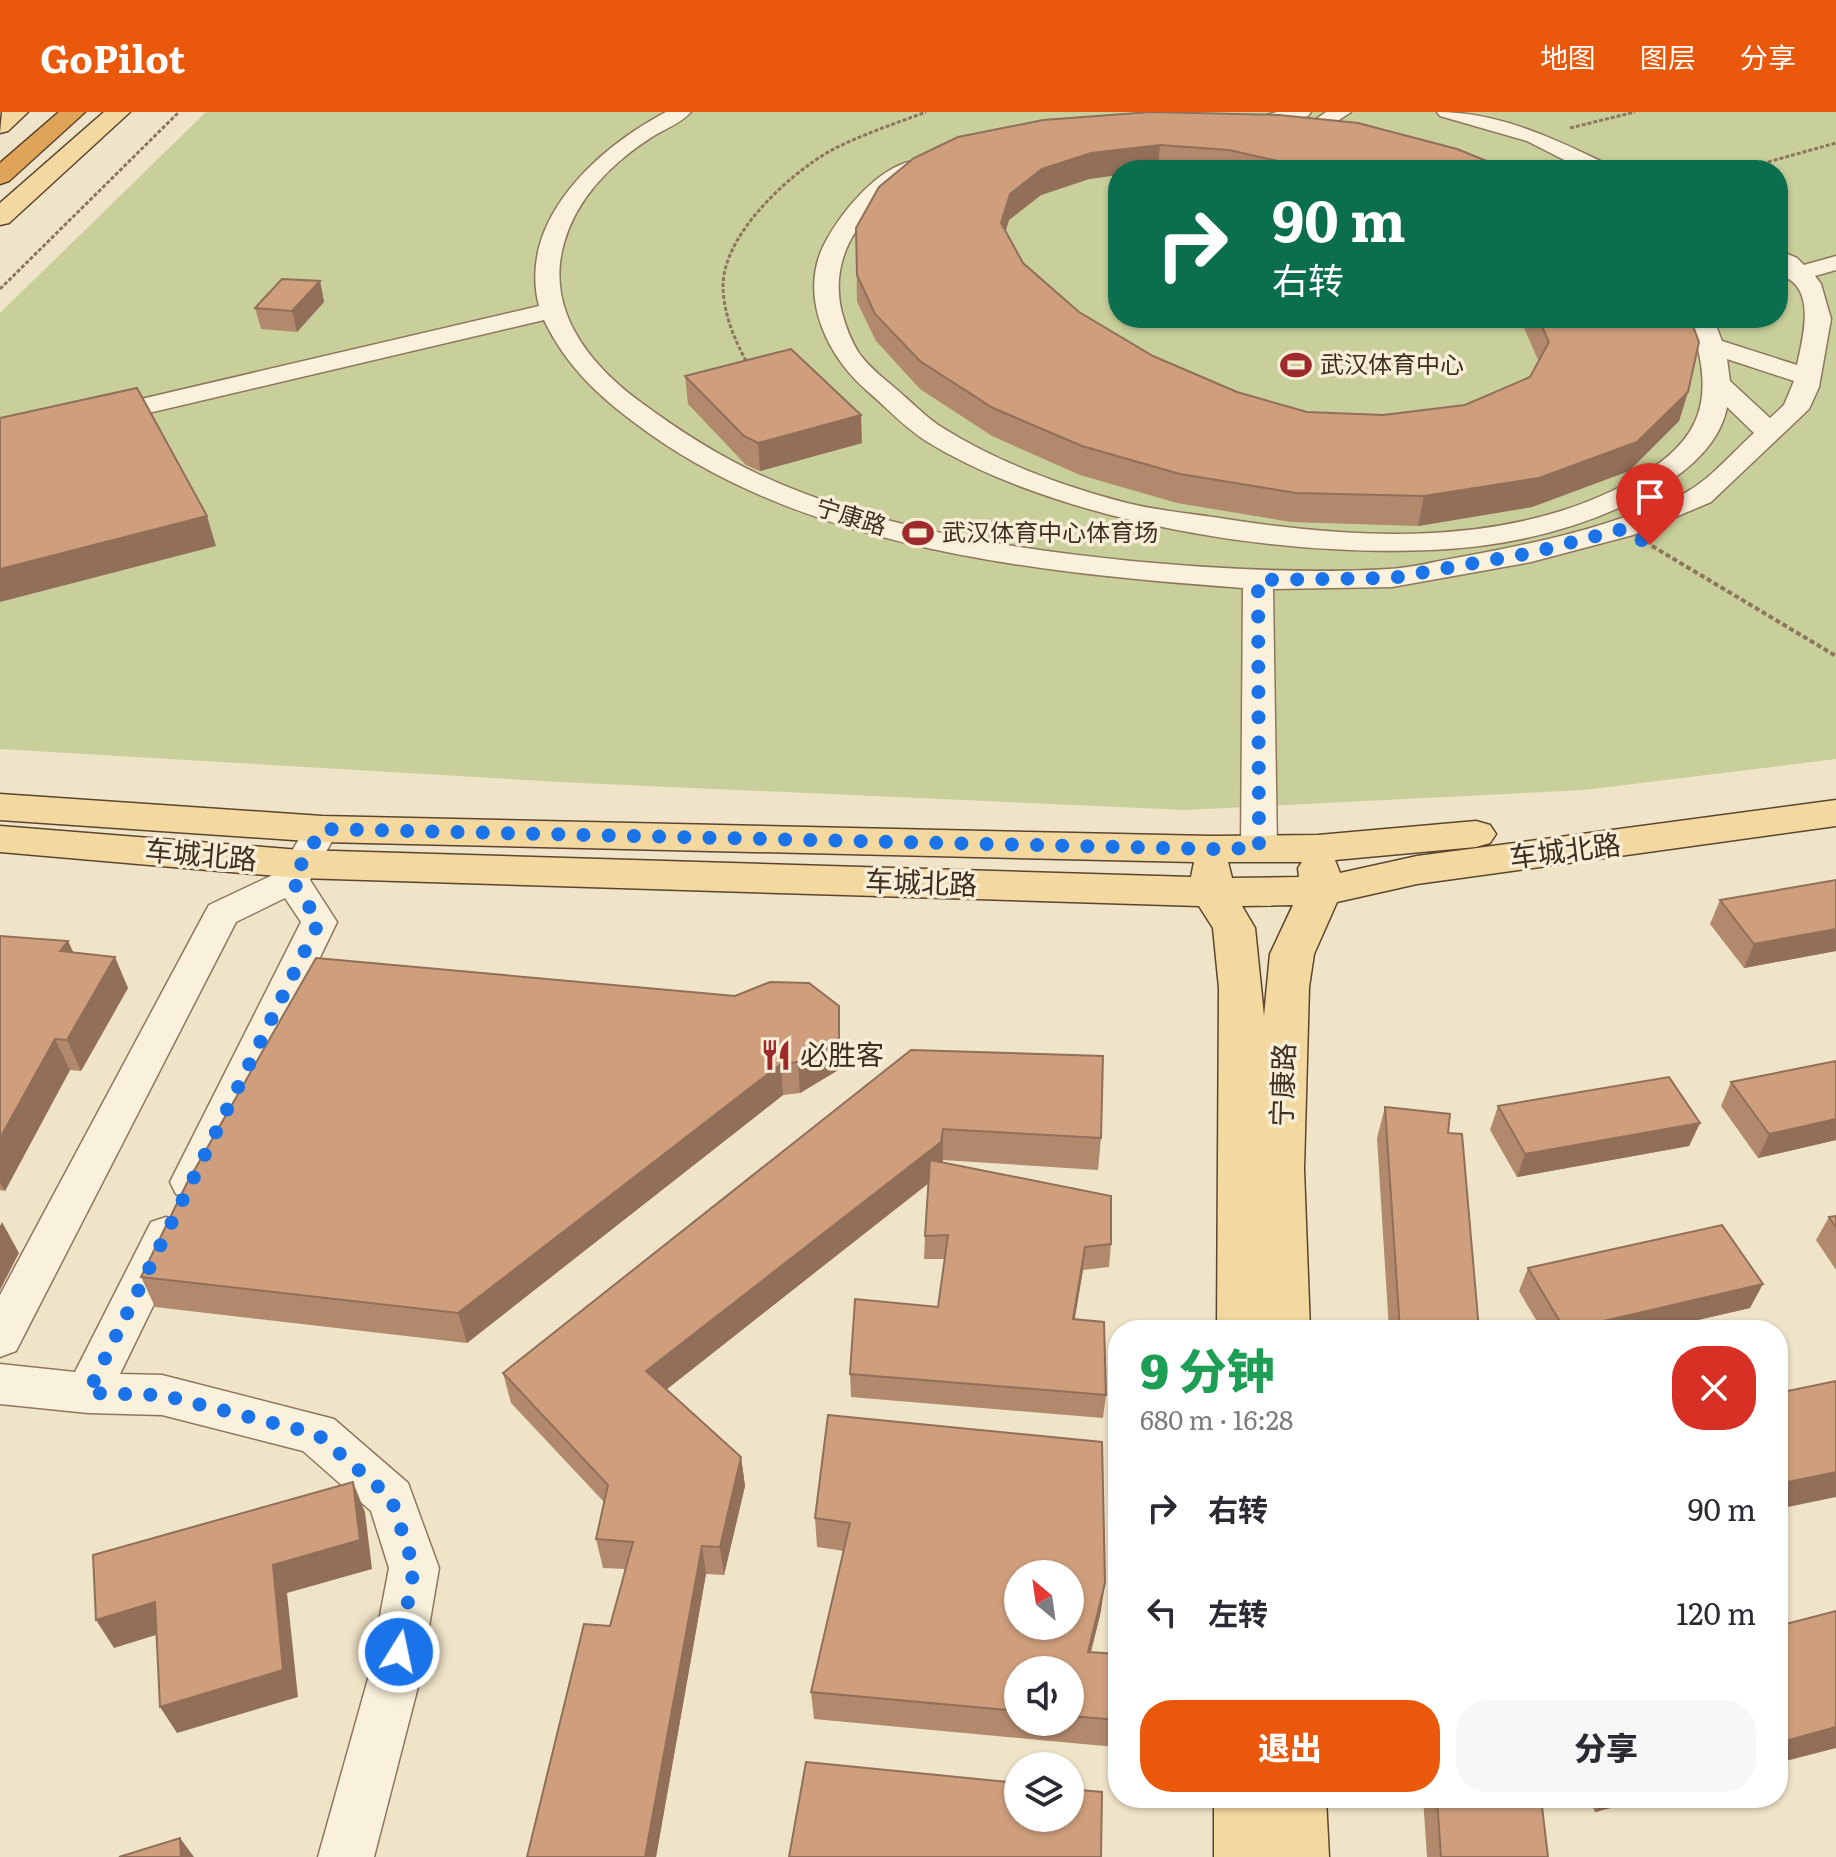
<!DOCTYPE html>
<html lang="zh">
<head>
<meta charset="utf-8">
<style>
  :root { --surface:#fff; --page:#f7f7f7; --text:#2b2b33; --muted:#7c7c81; --accent:#ea580c }
  body { margin:0; font-family:Literata,"Noto Sans SC",serif; background:var(--page); color:var(--text); height:100vh; display:flex; flex-direction:column; font-size:30px; white-space:nowrap }
  * { box-sizing:border-box; margin:0 }
  p { font-size:26px; color:var(--muted) }
  .icon { flex:none; width:44px; height:44px; fill:none; stroke:currentColor; stroke-width:2; stroke-linecap:round; stroke-linejoin:round }
  .map { position:relative; flex:1; overflow:hidden }
  .drawer { position:absolute; left:1108px; top:1208px; width:680px; height:488px; display:flex; flex-direction:column; background:var(--surface); border-radius:32px; box-shadow:0 2px 6px #0004 }
  .drawer>* { flex:none }
  .banner { position:absolute; left:1108px; top:48px; width:680px; height:168px; border-radius:32px; box-shadow:0 2px 6px #0004; background:#0b6e4f; color:#fff; overflow:hidden }
  .needle { width:52px; rotate:331deg }
  .controls { position:absolute; left:1004px; top:1448px; display:grid; gap:16px }
  .controls a { display:grid; place-items:center; width:80px; height:80px; border-radius:50%; background:var(--surface); box-shadow:0 2px 6px #0004; font-size:40px }
  .pin { position:absolute; display:grid; place-items:center; width:68px; height:68px; color:#fff; margin:-82px -34px; border-radius:50% 50% 50% 0; rotate:-45deg; box-shadow:0 0 8px #0007 }
  .pin .icon { rotate:45deg }
  .me { position:absolute; width:88px; margin:-44px; rotate:10deg; stroke-linejoin:round; filter:drop-shadow(0 0 6px #0008) }
  .turn { display:flex; align-items:center; gap:28px; height:168px; padding:0 32px; font-size:36px }
  .turn .icon { width:104px; height:104px; stroke-width:2.5 }
  .turn b { display:block; font-size:56px; line-height:68px }
  .round { display:grid; place-items:center; flex:none; width:84px; height:84px; border-radius:32px; background:var(--page) }
  .headline { display:flex; align-items:center; justify-content:space-between; height:136px; padding:0 32px }
  h1 { font-size:48px; font-weight:800; line-height:60px; color:#1e9e55 }
  .action { display:flex; gap:16px; margin-top:auto; padding:16px 32px }
  .action a { flex:1; height:92px; border-radius:32px; background:var(--accent); color:#fff; font-size:32px; font-weight:800; line-height:92px; text-align:center }
  .action a+a { background:var(--page); color:var(--text) }
  ul { padding:0; list-style:none }
  li { display:flex; align-items:center; gap:24px; height:104px; padding:0 32px }
  li div { flex:1 }
  li b { display:block; font-size:30px }
  li em { font-style:normal }
  header { display:flex; align-items:center; gap:48px; box-sizing:border-box; height:112px; padding:0 40px; background:var(--accent); color:#fff }
  header strong { font-size:38px }
  nav { display:flex; gap:44px; margin-inline-start:auto; font-size:28px }
  .map>svg:first-child { display:block }
  .green { fill:#c9cf9b; fill-rule:evenodd }
  .lines { fill:none; stroke-linecap:round; stroke-linejoin:round }
  .minor-casing { stroke:#8d765c; stroke-width:3 }
  .major-casing { stroke:#5b4430; stroke-width:3 }
  .highway-casing { stroke:#5b4430; stroke-width:3 }
  .path-far1 { stroke:#8d765c; stroke-width:3; stroke-dasharray:4 2; stroke-linecap:butt }
  .path { stroke:#8d765c; stroke-width:4; stroke-dasharray:5 3; stroke-linecap:butt }
  .minor { fill:#faf1dc; fill-rule:evenodd }
  .major { fill:#f3d9a0; fill-rule:evenodd }
  .highway { fill:#e0a458; fill-rule:evenodd }
  .wall { fill:#b2896c; fill-rule:evenodd }
  .shaded-wall { fill:#916f58 }
  .building { fill:#cf9f7d; stroke:#916f58; stroke-width:2; fill-rule:evenodd }
  .route { stroke:#1a73e8; stroke-width:14; stroke-dasharray:0 25.2 }
  .labels { text-anchor:middle; stroke-width:7; stroke-linejoin:round; paint-order:stroke }
  .far-poi-label { font-size:24px; fill:#3d2e20; stroke:#f7eed8; text-anchor:start }
  .far-street-label { font-size:24px; fill:#3d2e20; stroke:#f7eed8 }
  .street-label { font-size:28px; fill:#3d2e20; stroke:#f7eed8 }
  .poi-label { font-size:28px; fill:#3d2e20; stroke:#f7eed8; text-anchor:start }
</style>
</head>
<body>
<header>
<strong>GoPilot</strong>
<nav><a>地图</a><a>图层</a><a>分享</a></nav>
</header>
<div class="map">
<svg width="1836" height="1745" viewBox="0 0 1836 1745">
  <rect width="100%" height="100%" fill="#f0e4c8"/>
  <path class="green" d="M206,0H1836V647L1584,678L1185,698L559,670L0,637V201ZM1118,58H1778V206H1118Z"/>
  <g class="lines">
    <defs>
      <path id="minor" d="M666,0H691C681,11 665,17 652,25C613,50 577,85 564,131C545,197 588,251 639,289C677,317 715,342 758,362C874,416 1005,436 1131,449C1216,457 1302,462 1389,457C1414,456 1440,448 1466,444C1530,432 1593,419 1654,394C1666,389 1680,385 1690,378C1713,364 1734,339 1754,321L1727,295C1719,338 1676,368 1640,386C1590,411 1536,427 1480,434C1317,453 1067,416 926,329C904,315 885,294 865,277C824,240 797,179 827,127C844,97 877,57 912,49L923,55L920,60C870,92 826,137 842,201C846,215 851,229 859,241C871,258 889,270 904,284C917,295 928,307 943,316C997,350 1065,375 1127,391C1155,398 1185,401 1213,405C1343,426 1490,437 1612,379C1697,337 1721,298 1689,206H1713L1722,229L1797,253C1803,225 1818,172 1778,163V138L1797,146L1804,153L1836,144V158L1815,164L1821,172L1831,207L1819,275L1809,297L1711,390L1633,423L1531,450L1392,475L1273,477L1277,736L1271,744L1259,748L1247,744L1241,736L1243,476C1040,461 802,438 635,311C596,282 565,252 544,208L0,336V320L539,194C517,108 598,36 666,0ZM1727,247L1794,269L1784,293L1770,306L1730,269Z
        M1277,0H1311L1308,4L1260,17L1250,11L1253,7Z
        M1326,0H1351L1318,22H1304L1301,18Z
        M1437,0C1499,0 1553,26 1609,53L1612,58H1584L1527,29L1440,4Z
        M322,706L334,709L339,717L310,768L337,810L206,1082L191,1086L176,1082L170,1070L301,810L285,786L236,810L16,1239L0,1245V1183L204,802L209,793L279,760L310,709Z
        M166,1105L181,1110L188,1122L120,1262L162,1263L334,1307L408,1371L439,1456L420,1567L374,1745H318L368,1567L389,1456L371,1399L303,1339L162,1303L88,1301L0,1292V1252L75,1260L151,1110Z"/>
      <path id="major" d="M2,0H28L8,19L0,21Z
        M104,0H130L9,111L0,113V91Z
        M0,682L322,704L1210,724L1318,723L1476,709L1490,713L1496,722L1490,731L1476,735L1335,748L1340,761L1417,744L1836,688V714L1417,772L1337,790L1314,842L1309,875L1304,1057L1310,1218H1217L1219,876L1213,816L1199,794L300,766L0,740V714L300,738L1191,765L1194,750L322,730L0,708ZM1228,750H1302L1298,756L1299,765L1232,766ZM1293,793L1270,842L1264,904L1255,816L1242,794Z
        M1214,1686H1326L1329,1745H1214Z"/>
      <path id="highway" d="M59,0H85L9,69L0,72V51Z"/>
    </defs>
    <use href="#minor" class="minor-casing"/>
    <use href="#major" class="major-casing"/>
    <use href="#highway" class="highway-casing"/>
    <path class="path-far1" d="M1570,16L1635,0
      M1739,58L1836,31
      M0,177L179,0
      M749,254C735,230 723,201 723,173C724,122 788,63 830,39C860,23 894,12 926,0"/>
    <path class="path" d="M1652,434L1836,544"/>
    <use href="#minor" class="minor"/>
    <use href="#major" class="major"/>
    <use href="#highway" class="highway"/>
  </g>
  <path class="wall" d="M1043,8L1509,58H1118V63L1089,67L1041,83L1009,108L1005,120L1023,151L1079,200L1153,244L1237,280L1307,300L1383,303L1465,293L1530,265L1539,250L1524,216L1514,206H1690L1688,280L1679,309L1629,359L1532,395L1418,414L1291,410L1177,391L1080,363L992,324L920,277L876,229L857,190L856,116Z
    M320,169L324,190L297,220L261,217L255,196Z
    M685,264L862,331L760,359L746,353L688,292Z
    M1836,768V839L1744,856L1710,812L1720,788Z
    M0,824L68,829L73,840L128,876L81,959L70,958L5,1079L0,1078Z
    M735,884L840,925V957L800,981L783,983L467,1231L155,1195L141,1165Z
    M911,938L1101,1026L1098,1058L943,1048L942,1050L1111,1132L1109,1155L1083,1158L1074,1207L1106,1283L1103,1306L851,1285L850,1262L938,1195L945,1147H924L925,1124L928,1072L666,1277L741,1345L745,1374L724,1463L706,1462L656,1745H527L610,1514L625,1457L603,1456L596,1427L604,1390L511,1291L503,1261Z
    M1836,949V1028L1758,1046L1721,994L1731,970Z
    M1498,994L1700,1011L1689,1034L1517,1065L1490,1018Z
    M1385,995L1448,1021L1479,1218H1389L1377,1026Z
    M1836,1104V1158L1816,1128L1829,1105Z
    M1528,1156L1750,1196L1654,1218H1542L1519,1179Z
    M828,1303L1101,1499L1091,1540L1118,1542V1619L1115,1635L814,1607L811,1580L844,1439L817,1435L815,1406ZM1018,1558H1070V1610H1018Z
    M1423,1686H1541L1548,1745H1427Z
    M1588,1686H1649L1595,1700Z"/>
  <path class="shaded-wall" d="M1160,33L1158,58H1118V63L1089,67L1041,83L1009,108L1000,138L1001,111L1010,82L1042,57L1091,41Z
    M320,169L324,190L297,220L292,199Z
    M1688,280L1679,309L1629,359L1532,395L1418,414L1424,384Z
    M861,303L862,331L760,359L758,331Z
    M207,404L216,434L0,490V457Z
    M1836,817V839L1744,856L1754,832Z
    M68,829L82,860L60,839Z
    M115,845L128,876L81,959L67,928Z
    M839,894L840,957L800,981L798,950Z
    M55,927L70,958L5,1079L0,1070V1026Z
    M781,952L783,983L467,1231L458,1201Z
    M1836,1007V1028L1758,1046L1769,1022Z
    M1700,1011L1689,1034L1517,1065L1525,1042Z
    M943,1017V1048L941,1061L652,1289L646,1259Z
    M2,1110L19,1141L0,1178V1114Z
    M1085,1135L1083,1158L1071,1230L1073,1207Z
    M1763,1172L1750,1196L1654,1218H1565Z
    M741,1345L745,1374L724,1463L720,1435Z
    M1836,1360V1385L1778,1397V1372Z
    M353,1370L365,1400L372,1457L287,1481L298,1585L177,1621L160,1595L273,1453Z
    M702,1434L706,1462L656,1745H645Z
    M1105,1471L1101,1499L1084,1567L1088,1540Z
    M155,1490L172,1518L114,1536L96,1508Z
    M1836,1615V1636L1778,1651V1631Z
    M1604,1686H1649L1595,1700Z
    M180,1726L194,1745H181Z"/>
  <path class="building" d="M1151,0L1279,3L1358,11L1457,37L1509,58H1313L1304,55L1229,38L1160,33L1091,41L1042,57L1010,82L1001,111L1023,151L1079,200L1153,244L1237,280L1307,300L1383,303L1465,293L1530,265L1549,230L1538,206H1690L1699,230L1688,280L1637,330L1539,366L1424,384L1296,381L1180,362L1082,334L993,296L920,249L875,202L857,163L856,116L879,75L914,46L958,25L1043,8Z
    M282,167L320,169L292,199L255,196Z
    M791,237L861,303L758,331L744,324L685,264Z
    M137,276L207,404L0,457V306Z
    M1836,768V817L1754,832L1720,788Z
    M0,824L68,829L60,839L115,845L67,928L55,927L0,1026Z
    M316,846L735,884L770,870L809,871L839,894V926L798,950L781,952L458,1201L141,1165L187,1071Z
    M911,938L1103,944L1101,1026L943,1017L941,1030L646,1259L741,1345L720,1435L702,1434L645,1745H527L584,1512L610,1514L633,1430L596,1427L608,1373L503,1261Z
    M1836,949V1007L1769,1022L1731,970Z
    M1669,965L1700,1011L1525,1042L1498,994Z
    M1385,995L1450,1002L1448,1021L1462,1022L1479,1218H1400Z
    M930,1048L1111,1084V1132L1085,1135L1073,1207L1104,1210L1106,1283L850,1262L855,1187L938,1195L948,1123L925,1124Z
    M1836,1104V1115L1829,1105Z
    M1722,1113L1763,1172L1565,1218L1528,1156Z
    M1836,1269V1360L1778,1372V1281Z
    M828,1303L1102,1330L1105,1471L1088,1540L1118,1542V1608L1070,1604V1558H1018V1599L811,1580L850,1411L815,1406ZM1018,1462H1070V1514H1018Z
    M353,1370L360,1428L273,1453L283,1558L160,1595L155,1490L96,1508L93,1443Z
    M1836,1499V1615L1778,1631V1514Z
    M806,1650L1018,1671V1706H1070V1677L1102,1680L1101,1745H789Z
    M1437,1686H1541L1548,1745H1441Z
    M180,1726L181,1745H119Z"/>
  <g class="lines">
    <path class="route" d="M399,1540L414,1456L391,1386L317,1322L162,1283L88,1281L319,810L292,768L322,717L1210,737L1259,736L1258,468L1392,466L1531,441L1623,417L1650,433"/>
  </g>
  <defs>
    <symbol id="stadium-bare" viewBox="-9 -9 18 18"><path d="M0-5a6.5 5 0 1 0 0 10a6.5 5 0 1 0 0-10ZM-3.5-1.8h7v3.6h-7Z" fill="#9e2a2b" stroke="#f7eed8" stroke-width="2.5" paint-order="stroke"/></symbol>
    <symbol id="restaurant-bare" viewBox="-9 -9 18 18"><path d="M-5-6h1v4h1v-4h1v4h1v-4h1v5L-1.5 .5V6h-2V.5L-5-1ZM5-6V6H3V1.5H1.5Q1.5-4 5-6Z" fill="#9e2a2b" stroke="#f7eed8" stroke-width="2.5" paint-order="stroke"/></symbol>
  </defs>
  <g fill-rule="evenodd">
    <use href="#stadium-bare" x="1274" y="231" width="44" height="44"/>
    <use href="#stadium-bare" x="896" y="399" width="44" height="44"/>
    <use href="#restaurant-bare" x="754" y="921" width="44" height="44"/>
  </g>
  <g class="labels">
    <g class="far-poi-label">
      <text x="1320" y="261">武汉体育中心</text>
      <text x="942" y="429">武汉体育中心体育场</text>
    </g>
    <g class="far-street-label">
      <text transform="translate(851 405) rotate(17)" y="8">宁康路</text>
    </g>
    <g class="street-label">
      <text transform="translate(1565 739) rotate(-7)" y="10">车城北路</text>
      <text transform="translate(201 743) rotate(5)" y="10">车城北路</text>
      <text transform="translate(921 771) rotate(2)" y="10">车城北路</text>
      <text transform="translate(1283 973) rotate(-88)" y="10">宁康路</text>
    </g>
    <g class="poi-label">
      <text x="800" y="953">必胜客</text>
    </g>
  </g>
</svg>
<div class="controls">
<a><svg class="needle" viewBox="-14 -14 28 28"><path d="M0-13l5 13h-10z" fill="#e53935"/><path d="M0 13l5-13h-10z" fill="#7c7c81"/></svg></a>
<a><svg class="icon" aria-label="sound" viewBox="0 0 24 24"><path d="M4 9h4l5-4v14l-5-4H4zM17 9q2 3 0 6"/></svg></a>
<a><svg class="icon" aria-label="layers" viewBox="0 0 24 24"><path d="M12 4l9 5-9 5-9-5zM3 14l9 5 9-5"/></svg></a>
</div>
<div class="pin" style="left:1650px;top:433px;background:#d93025"><svg class="icon" aria-label="arrive" viewBox="0 0 24 24"><path d="M6 21V4h12l-3 4 3 4H6"/></svg></div>
<svg class="me" style="left:399px;top:1540px" viewBox="-20 -20 40 40"><circle r="17" fill="#1a73e8" stroke="#fff" stroke-width="3"/><path d="M0-11L8 9 0 5-8 9z" fill="#fff"/></svg>
<div class="banner">
<div class="turn"><svg class="icon" aria-label="right" viewBox="0 0 24 24"><path d="M7 20v-9h11M14 6l5 5-5 5"/></svg><div><b>90 m</b>右转</div></div>
</div>
<section class="drawer">
<div class="headline"><div><h1>9 分钟</h1><p>680 m · 16:28</p></div><a class="round" style="background:#d93025;color:#fff"><svg class="icon" aria-label="close" viewBox="0 0 24 24"><path d="M6 6l12 12M18 6L6 18"/></svg></a></div>
<ul>
<li><svg class="icon" aria-label="right" viewBox="0 0 24 24"><path d="M7 20v-9h11M14 6l5 5-5 5"/></svg><div><b>右转</b></div><em>90 m</em></li>
<li><svg class="icon" aria-label="left" viewBox="0 0 24 24"><path d="M17 20v-9H6M10 6l-5 5 5 5"/></svg><div><b>左转</b></div><em>120 m</em></li>
</ul>
<div class="action"><a>退出</a><a>分享</a></div>
</section>
</div>
</body>
</html>
